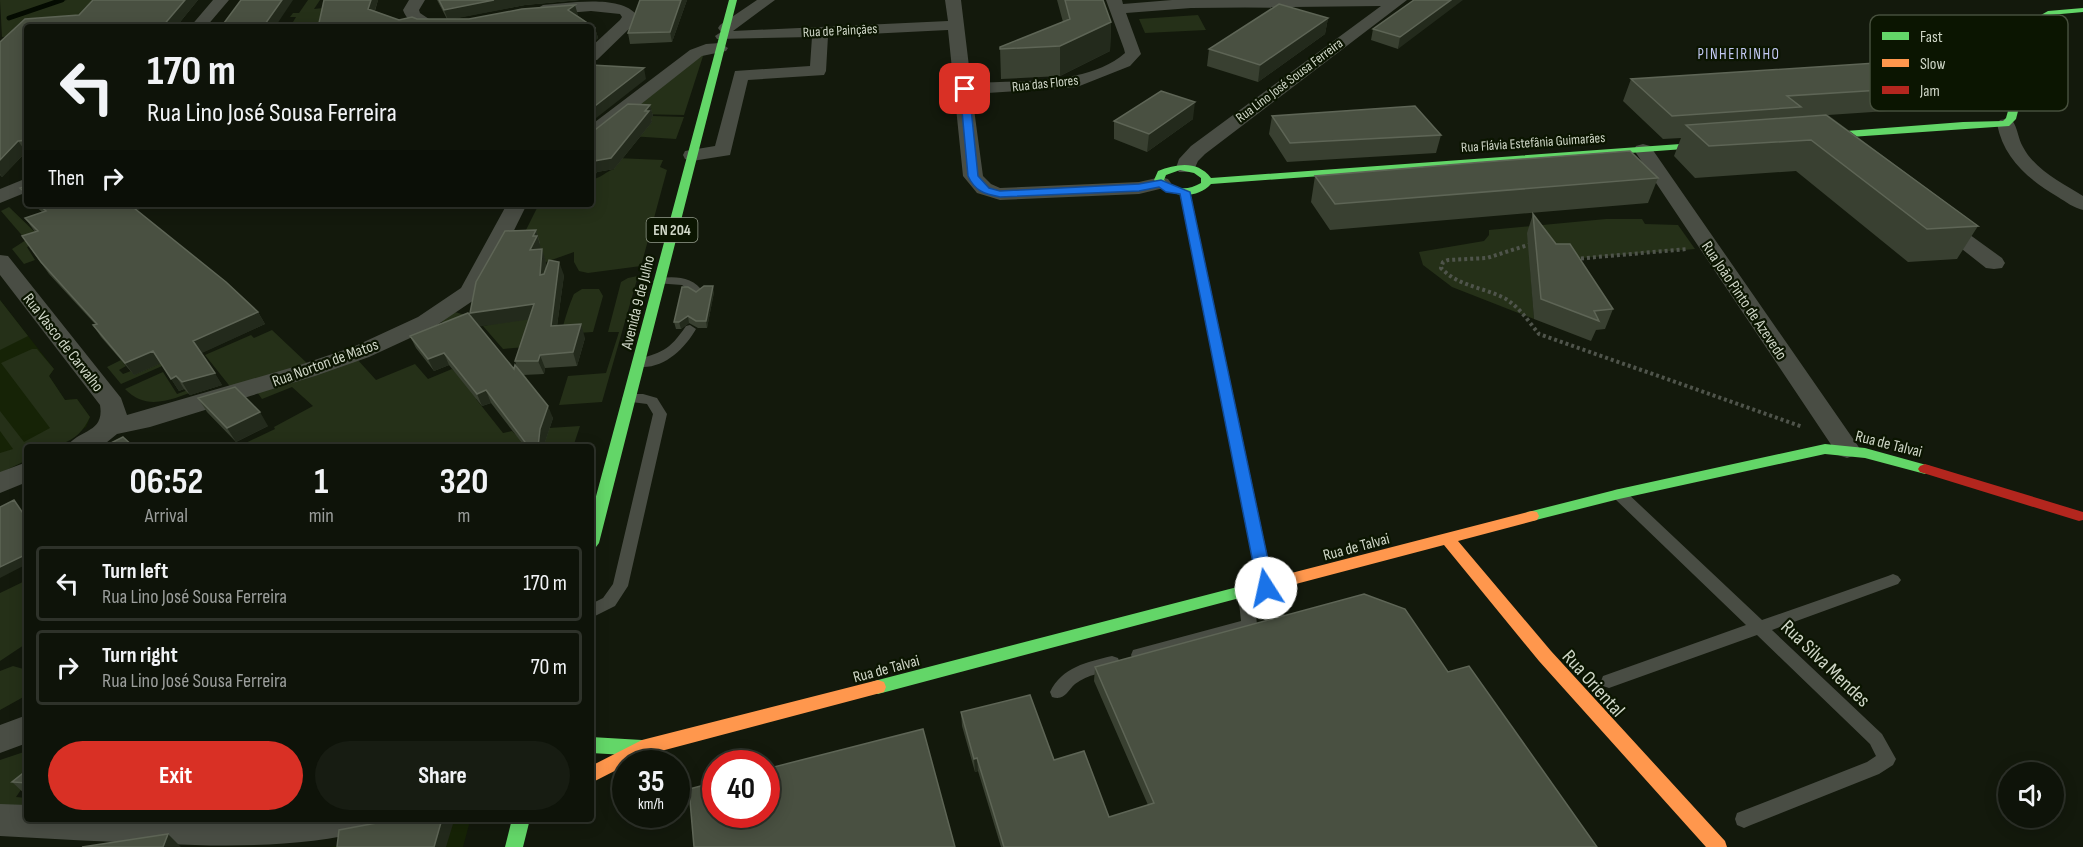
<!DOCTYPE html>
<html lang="en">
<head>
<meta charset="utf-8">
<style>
  :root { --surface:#0e1309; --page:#171c12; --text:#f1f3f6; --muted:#9b9e9c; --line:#2e322a; --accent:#d93025 }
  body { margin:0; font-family:"Sofia Sans Condensed",sans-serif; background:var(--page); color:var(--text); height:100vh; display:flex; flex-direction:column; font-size:22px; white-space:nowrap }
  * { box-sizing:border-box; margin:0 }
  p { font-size:20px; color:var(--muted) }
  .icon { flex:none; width:33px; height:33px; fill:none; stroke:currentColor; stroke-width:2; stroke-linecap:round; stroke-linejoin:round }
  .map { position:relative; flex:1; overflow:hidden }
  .side { position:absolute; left:24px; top:444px; width:570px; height:378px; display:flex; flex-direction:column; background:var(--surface); border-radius:6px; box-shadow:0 3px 15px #0003,0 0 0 2px var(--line) }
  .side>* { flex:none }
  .top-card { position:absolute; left:24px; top:24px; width:570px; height:183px; border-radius:6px; box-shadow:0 3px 15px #0003,0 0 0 2px var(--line); background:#0e1309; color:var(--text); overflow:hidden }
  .tools { position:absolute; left:1998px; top:762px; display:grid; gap:12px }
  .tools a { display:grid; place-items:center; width:66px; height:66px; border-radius:50%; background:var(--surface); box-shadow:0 3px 15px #0003,0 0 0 2px var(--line); font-size:30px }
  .speed { position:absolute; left:612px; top:750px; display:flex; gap:12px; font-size:30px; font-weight:700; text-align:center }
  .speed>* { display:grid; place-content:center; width:78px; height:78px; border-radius:50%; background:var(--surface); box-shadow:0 3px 15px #0003,0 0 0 2px var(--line); line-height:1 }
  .speed small { font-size:15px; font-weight:400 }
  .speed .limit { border:9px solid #d22; background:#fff; color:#111 }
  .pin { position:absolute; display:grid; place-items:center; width:51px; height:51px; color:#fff; margin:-26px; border-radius:12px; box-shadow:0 3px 9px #0006 }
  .me { position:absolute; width:66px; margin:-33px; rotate:350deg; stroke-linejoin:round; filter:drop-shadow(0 0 4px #0008) }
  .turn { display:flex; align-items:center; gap:21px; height:126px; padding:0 24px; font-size:27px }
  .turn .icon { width:78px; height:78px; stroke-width:2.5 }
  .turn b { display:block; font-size:42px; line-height:51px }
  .then { display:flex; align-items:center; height:57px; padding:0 24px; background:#0003; gap:12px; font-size:22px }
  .eta { display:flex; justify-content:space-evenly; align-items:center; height:102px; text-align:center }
  .eta b { font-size:36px; font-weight:700; line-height:42px }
  .button { display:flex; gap:12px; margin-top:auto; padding:12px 24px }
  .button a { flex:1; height:69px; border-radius:36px; background:var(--accent); color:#fff; font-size:24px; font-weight:700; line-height:69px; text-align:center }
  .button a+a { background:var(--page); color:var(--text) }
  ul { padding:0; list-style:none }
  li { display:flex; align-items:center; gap:18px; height:75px; margin:0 12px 9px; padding:0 12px; border:3px solid var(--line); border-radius:6px }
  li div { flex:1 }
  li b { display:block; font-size:22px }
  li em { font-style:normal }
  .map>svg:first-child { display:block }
  .built { fill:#162306 }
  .green { fill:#253018 }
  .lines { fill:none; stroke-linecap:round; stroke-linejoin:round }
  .stream { stroke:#040b01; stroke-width:5 }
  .path { stroke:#4f544b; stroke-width:4; stroke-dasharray:3 3; stroke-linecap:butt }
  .lane { fill:#494d44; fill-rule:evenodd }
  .street { fill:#494d44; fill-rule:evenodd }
  .fast { fill:#63d668; fill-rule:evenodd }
  .slow { fill:#ff974d; fill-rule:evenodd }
  .jam { fill:#b3261e; fill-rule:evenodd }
  .wall { fill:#394031; fill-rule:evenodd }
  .shaded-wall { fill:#232a1c }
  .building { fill:#495041; stroke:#5e6556; stroke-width:1.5 }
  .route { fill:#1a73e8; stroke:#114b97; stroke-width:1.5 }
  .labels { text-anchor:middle; stroke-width:4.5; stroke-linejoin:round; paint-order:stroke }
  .far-street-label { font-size:14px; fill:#cfd6c7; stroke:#0b1501 }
  .far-neighbourhood-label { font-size:15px; letter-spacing:1.5px; fill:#c4caf5; stroke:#0b1501 }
  .shield { fill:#0b1501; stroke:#949c8c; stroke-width:1.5 }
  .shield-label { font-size:15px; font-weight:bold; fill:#cfd6c7 }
  .street-label { font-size:16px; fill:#cfd6c7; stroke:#0b1501 }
  .near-street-label { font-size:20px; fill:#cfd6c7; stroke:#0b1501 }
  .key { fill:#0b1501; stroke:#464f3c; stroke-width:1.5 }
  .key-label { font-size:16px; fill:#cfd6c7 }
</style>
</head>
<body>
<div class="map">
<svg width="2083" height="847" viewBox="0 0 2083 847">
  <rect width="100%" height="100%" fill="#13190c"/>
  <path class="built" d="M0,300L54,369L49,376L65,400L77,399L90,417L86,427L66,442L55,447H27V460L0,473Z
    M470,821L463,847H330L453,824Z"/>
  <path class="green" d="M0,0H56L55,3L67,0H113L53,27H27L24,35L2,37Z
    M308,0H320L314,9L332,7L324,25L276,27L280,22H293L296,17H290L293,13H299Z
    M1198,15L1206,30L1145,33L1139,19Z
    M704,53L684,115L634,114L628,111Z
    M653,116L684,117L676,139L599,134L603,131L642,134L651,122H648Z
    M616,158L663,160L660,167L667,170L641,266L588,273L579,271L574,262V252L546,262L519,244L539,204H591V180C601,178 605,172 614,169Z
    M9,207L39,236H57L27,247L35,260L24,264L12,249L26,240L1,211Z
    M1606,219H1642L1645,224L1678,225L1695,249L1569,259L1530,265L1534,319L1452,287L1423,265L1419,252L1484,241L1489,235V230Z
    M638,276L602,402L559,405L568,376L606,373L619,332H608L621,282L628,278Z
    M582,289H599L603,296L593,332L562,334C561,329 571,300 574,294Z
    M0,300L28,336L0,350Z
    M455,312L465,315L501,379L520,371L527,378L476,399L503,433L512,431L519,438L548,432L549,428L580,426L573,447H237L275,429L274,427L313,406L292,387L262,399L257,392L356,358L376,380L415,364L428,379L452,369L457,374L468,370L441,319Z
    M551,313L525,347L503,349L483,326Z
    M272,330L309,365L232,389L205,355L251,335L254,338Z
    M200,346L201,349L121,384L107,367L121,360L126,366L119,370L123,374L131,371L134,375Z
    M32,349H37L54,369L49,376L65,400L77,399L90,417C77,446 54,447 27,447V460L0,473V453L13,449L0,431V411L24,442L50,428L1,363Z
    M163,372L177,394L196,387L198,390C172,399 147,412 125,389Z
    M27,580V643L0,661V593Z
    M13,666L27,670V695L0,710V671Z
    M27,751V781L16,797L27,798V810L0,809V760Z"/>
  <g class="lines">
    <path class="stream" d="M9,18L62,0"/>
    <path class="path" d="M1531,244L1487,258L1448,260L1443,262L1441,268C1459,287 1484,287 1506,299C1520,308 1529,322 1539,334L1803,427
      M1575,259L1687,249"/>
    <path class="lane" d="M659,278C678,276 693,277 704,293L698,297L682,285L655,283L653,281Z
      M690,325L696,329C684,350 661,372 634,366L632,363L634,360C661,353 669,351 686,326Z
      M629,394H643L657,398L667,414L628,586L615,606L591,618V604L603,598L613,584L653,414L647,404L624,401L622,398Z
      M1619,489L1624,490L1762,620L1888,576L1893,574L1898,576L1901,580L1898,584L1772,630L1882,734L1896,759L1893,765L1879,774L1751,825L1744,828L1737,825L1735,819L1737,813L1867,762L1876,756L1870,744L1757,635L1609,688L1603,686L1601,681L1603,676L1746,625L1614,498L1612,494L1614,490Z
      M1246,587L1252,589L1254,593L1257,625L1255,630L1139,662L1133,660L1131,655L1133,650L1241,621L1238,593L1240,589Z
      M1112,656L1118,658L1120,663L1118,668C1104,673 1088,674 1075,684C1067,691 1065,701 1052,697L1050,692C1062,667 1087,662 1112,656Z"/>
    <path class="street" d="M213,0H229L206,27H190Z
      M409,0H425L419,10L420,13L441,27C425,27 409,27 403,10Z
      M757,0H775L733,31L948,21L945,0H961L971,83C1018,80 1087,86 1125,53L1124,49L1106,0H1122L1123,4L1172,0H1407L1205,154L1198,161L1193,172H1179L1176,168L1179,159L1191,146L1381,6L1191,8L1126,13L1141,54L1130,66L1077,87L972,94L983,176L991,184L1000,188L1139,182L1161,177L1168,179L1171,183L1168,187L1139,194L1000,200L977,193L963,176L948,30L828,36L826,71L824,75L748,80L730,155L692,161L685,159L683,155L685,151L715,146L735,71L810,66L812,37L717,39L715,36L721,32L718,28L720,25Z
      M577,2C597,1 625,0 638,16L633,25L597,60L591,61V47L620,20L622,17L620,14L591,11L543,15L535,10L543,5Z
      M720,43L728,48L726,51L702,56L598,138L591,140V125L690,50L706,44Z
      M2006,119L2012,120C2018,128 2018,139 2023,147C2035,170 2062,183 2083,196V210C2074,208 2066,202 2058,197C2028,179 2004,159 1997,124L2000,120Z
      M1643,144L1650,146L1856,443L1860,449L1856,455L1847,458L1838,455L1634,150L1636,146Z
      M27,178V192L0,203V189Z
      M507,204H527L491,277L477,298L434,327L369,357L315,376L150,427L117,434L101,447H67C78,429 105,434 100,405L0,275V255L8,256L121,398L127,415L297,366L353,347L418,317L461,288Z
      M1941,217L1948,219L2002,258L2005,263L2002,268L1994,269L1986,268L1934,227L1931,223L1934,219Z
      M27,462V482L0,493V472Z
      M27,715V743L0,753V725Z
      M0,804L27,805V819H376L370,830C307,847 232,847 165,844C110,842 55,839 0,836Z"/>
    <path class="fast" d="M729,0H737L599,543L596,547L591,549V515Z
      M2083,8V12L2050,15L2041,22L2016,119L2009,126L1807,140L1802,137L1807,134L1963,122L2003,121L2006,118L2034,19L2048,11Z
      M1722,141L1725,142V146L1211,184C1195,201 1168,197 1154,180L1158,171C1177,164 1197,160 1211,178ZM1180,170L1194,173L1201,178V183C1187,191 1176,190 1164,180L1166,175Z
      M1825,444L1865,448L1930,466L1932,469L1925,474L1865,458L1825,454L1619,499L1532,521L1527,520L1525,516L1527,512L1532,511L1619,489Z
      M1245,585L1251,587L1253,591L1251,595L878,694L872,692L870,687L872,682L878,680Z
      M591,737L642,740L648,743L651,748L648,753L642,756L591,753Z
      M512,819H530L523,847H505Z"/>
    <path class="slow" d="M1185,189L1190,192L1272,578L1532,511L1537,512L1539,516L1537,520L1458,541L1551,651L1725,841L1727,847H1706L1539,661L1444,545L1273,590L1266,594C1257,591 1249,598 1239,595L1237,591L1239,587L1257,582L1180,192Z
      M878,680L884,682L886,687L884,692L646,755L591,783V766L642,740Z"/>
    <path class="jam" d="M1925,464L2083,512V520L2079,521L1920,472L1918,469L1920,466Z"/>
  </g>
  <path class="wall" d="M93,0H198L176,27H27V152H26L2,177L0,175V42L25,19L79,15Z
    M324,0H378L375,11L399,20L447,19L437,0H580L525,5L451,19L578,15H577L595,28L598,38L591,44V27L319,23Z
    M687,0L672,42L630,44L628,33Z
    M1057,0H1103L1111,22L1110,51L1060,76L1001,79L1000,47L1063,22Z
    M1414,0L1398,49L1371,40L1373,29Z
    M1328,18L1325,34L1258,82L1207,66L1209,49Z
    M1631,79L1930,87L1917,109L1828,115L1978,226L1957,259L1908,262L1796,171L1695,178L1674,156L1681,138L1663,139L1623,101Z
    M650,105L653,116L651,118L652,122L614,169L597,172L594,177H591V130L596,129Z
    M1272,116L1441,135L1436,153L1287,162L1269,134Z
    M1193,119L1147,152L1114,139V121Z
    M1315,176L1658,178L1648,203L1330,230L1311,202Z
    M33,204H153L137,210L258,312L265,324L201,353L222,385L190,395L184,389L179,391L161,363L134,375L101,337L93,325L95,324L49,274L22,236L35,232L25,218L42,212Z
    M1533,214L1556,244L1613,309L1605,329L1596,330L1591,341L1534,319L1527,233Z
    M536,230L540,243L539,244L546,262V270L564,275L557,326L585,338L577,366L545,368L544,374L523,375L553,418L545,442L522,443L491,403L482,406L449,365L434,371L416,348L410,336L472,318L470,313ZM529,319L515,361L517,368L514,369L479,326Z
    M696,292H714L707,328H698L689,323L681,329H676L674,322Z
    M198,398L268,426L236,442L207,412Z
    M1095,667L1448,672L1597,847H1001L978,771L975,772L962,726L961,712L1054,760L1109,817L1148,805L1094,681Z
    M27,770V796L12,782Z"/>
  <path class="shaded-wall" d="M185,0H198L176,27H162Z
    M282,0H293L275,27H263Z
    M371,0H378L372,19L368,9Z
    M494,0H580L525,5L448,20L444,10Z
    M681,0H687L672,42L670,32Z
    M1451,0H1463L1398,49L1400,37Z
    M575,5L578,15L571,20L568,10Z
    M1328,18L1325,34L1258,82L1260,65Z
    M1111,22L1110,51L1060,76V46Z
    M595,28L598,38L591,44V31Z
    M644,68L646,79L591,122V109Z
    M1195,102L1193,119L1147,152L1149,134Z
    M650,105L653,116L651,118L652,122L614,169L597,172L594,177L591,165L594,161Z
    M18,141L26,152L2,177L0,174V160Z
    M127,204H153L132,212Z
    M536,230L541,249L530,250L533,236Z
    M542,249L546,262L545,288L540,275Z
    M559,262L564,275L555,340L551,326Z
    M713,286L714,292L707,328L706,321Z
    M534,304L539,318L476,327L470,313Z
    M258,312L265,324L200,354L193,341Z
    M688,316L689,323L681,329L679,322Z
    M581,324L585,338L577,366L573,352Z
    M153,351L161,363L134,375L125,363Z
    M444,353L449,365L434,371L428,359Z
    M540,355L545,368L544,374L538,361Z
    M215,373L222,385L190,395L182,382Z
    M176,376L184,389L179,391L171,379Z
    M486,390L491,403L482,406L477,394Z
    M548,406L553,418L545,442L544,447H538L540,429Z
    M260,412L268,426L236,442L227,428Z
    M27,554V564L0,578V567Z
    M977,758L978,771L975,772L974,759Z
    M442,819H450L453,824L446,847H434Z
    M168,834L181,847H163Z"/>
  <path class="building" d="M93,0H185L162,27H27V140L18,141L0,160V42L25,19L79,15Z
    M241,0H282L263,27H221Z
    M324,0H371L368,9L399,20L412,17L417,19H469L522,9L575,5L568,10L595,28L591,31V27H281L319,23Z
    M439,0H494L444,10Z
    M640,0H681L670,32L628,33Z
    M1065,0H1103L1111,22L1060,46L1000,49V47L1070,19Z
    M1414,0H1451L1400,37L1373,29Z
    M1279,4L1328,18L1260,65L1209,49Z
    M1891,62L1930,87L1787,96L1801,107L1672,116L1631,79Z
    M591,65L644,68L591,109Z
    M1161,91L1195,102L1149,134L1114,121Z
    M628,104L650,105L645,111H649L611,158L594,161L591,165V130L596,129Z
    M1415,106L1441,135L1290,143L1272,116Z
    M1826,115L1978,226L1927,229L1811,140L1709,146L1686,125Z
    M1630,151L1658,178L1335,204L1315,176L1484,162Z
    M27,186V194L20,188Z
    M38,204H129L226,282L258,312L193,341L215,373L182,382L176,376L171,379L153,351L125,363L93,325L97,324L41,262L22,236L38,231L25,218L46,211Z
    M1533,214L1556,244H1570L1613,309L1594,311L1599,321L1541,299Z
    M536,230L533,236H537L530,250L542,249L540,275L544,274L549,260L559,262L551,326L581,324L573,352L540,355L538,361H515L534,304L470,313L476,282L505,231Z
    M704,286H713L706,321H696L688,316L679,322H674L682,287H688L696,292Z
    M468,313L514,369L515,365L548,406L540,429L538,447H505L525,442L486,390L477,394L444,353L428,359L410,336Z
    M235,387L260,412L227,428L198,398Z
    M123,437L134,447H103Z
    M14,500L27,519V554L0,567V507Z
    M1364,594L1405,609L1448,672L1469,666L1597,847H1004L977,758L974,759L961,712L1030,695L1054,760L1084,751L1109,817L1154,803L1095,667Z
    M923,729L955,847H694L689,789L716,782V814H766V769Z
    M27,770V783L12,782Z
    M398,819H442L434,847H337L339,830Z
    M168,834L163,847H82Z"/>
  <path class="route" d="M965,86L969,89L978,176L989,188L1000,191L1139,184L1161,180L1190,192L1274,588L1271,592H1260L1258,588L1180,194L1166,192L1159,187L1139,191L1000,197C984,194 975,191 968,176L960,89Z"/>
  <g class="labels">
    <g class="far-street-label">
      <text transform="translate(840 30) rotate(-3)" y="5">Rua de Painçães</text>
      <text transform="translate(1289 80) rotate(-37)" y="5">Rua Lino José Sousa Ferreira</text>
      <text transform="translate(1045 83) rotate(-6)" y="5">Rua das Flores</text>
      <text transform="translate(1533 142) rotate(-4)" y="5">Rua Flávia Estefânia Guimarães</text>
    </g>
    <g class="far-neighbourhood-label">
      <text x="1739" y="59">PINHEIRINHO</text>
    </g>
    <rect class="shield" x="646.5" y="218" width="51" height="24" rx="4.5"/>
    <g class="shield-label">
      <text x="672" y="235">EN 204</text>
    </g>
    <g class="street-label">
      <text transform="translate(1745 300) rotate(56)" y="6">Rua João Pinto de Azevedo</text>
      <text transform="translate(637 302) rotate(-76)" y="6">Avenida 9 de Julho</text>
      <text transform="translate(64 342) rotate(52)" y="6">Rua Vasco de Carvalho</text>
      <text transform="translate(325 362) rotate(-20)" y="6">Rua Norton de Matos</text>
      <text transform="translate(1889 443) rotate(14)" y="6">Rua de Talvai</text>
      <text transform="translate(1356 546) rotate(-15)" y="6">Rua de Talvai</text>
      <text transform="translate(886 668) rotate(-15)" y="6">Rua de Talvai</text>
    </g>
    <g class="near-street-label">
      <text transform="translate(1826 663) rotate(44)" y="7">Rua Silva Mendes</text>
      <text transform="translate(1594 683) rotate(48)" y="7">Rua Oriental</text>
    </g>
  </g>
  <rect x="1870" y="15" width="198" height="96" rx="9" class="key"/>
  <rect x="1882" y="32" width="27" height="8" fill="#63d668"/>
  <rect x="1882" y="59" width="27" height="8" fill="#ff974d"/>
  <rect x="1882" y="86" width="27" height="8" fill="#b3261e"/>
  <g class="key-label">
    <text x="1920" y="42">Fast</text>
    <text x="1920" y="69">Slow</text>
    <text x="1920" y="96">Jam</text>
  </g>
</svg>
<div class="tools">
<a><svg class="icon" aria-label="sound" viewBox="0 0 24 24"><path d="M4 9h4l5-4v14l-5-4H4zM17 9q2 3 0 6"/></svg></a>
</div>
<div class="speed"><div>35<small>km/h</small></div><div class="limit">40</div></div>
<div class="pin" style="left:965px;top:89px;background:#d93025"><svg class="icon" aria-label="arrive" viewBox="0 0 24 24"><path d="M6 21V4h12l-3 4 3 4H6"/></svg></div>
<svg class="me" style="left:1266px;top:588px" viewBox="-20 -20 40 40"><circle r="19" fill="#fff"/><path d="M0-13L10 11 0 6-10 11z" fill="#1a73e8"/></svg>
<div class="top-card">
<div class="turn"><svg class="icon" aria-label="left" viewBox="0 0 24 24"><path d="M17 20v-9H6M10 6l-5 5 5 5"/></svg><div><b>170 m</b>Rua Lino José Sousa Ferreira</div></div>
<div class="then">Then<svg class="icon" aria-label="right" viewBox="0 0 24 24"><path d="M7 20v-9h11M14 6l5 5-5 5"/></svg></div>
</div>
<section class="side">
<div class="eta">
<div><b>06:52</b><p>Arrival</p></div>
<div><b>1</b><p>min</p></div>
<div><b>320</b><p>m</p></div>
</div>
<ul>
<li><svg class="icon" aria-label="left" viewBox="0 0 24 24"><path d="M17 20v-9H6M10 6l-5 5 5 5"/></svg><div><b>Turn left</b><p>Rua Lino José Sousa Ferreira</p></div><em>170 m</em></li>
<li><svg class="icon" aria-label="right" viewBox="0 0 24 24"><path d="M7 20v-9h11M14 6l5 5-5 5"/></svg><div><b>Turn right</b><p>Rua Lino José Sousa Ferreira</p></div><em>70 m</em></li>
</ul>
<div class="button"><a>Exit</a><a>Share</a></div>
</section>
</div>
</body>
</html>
